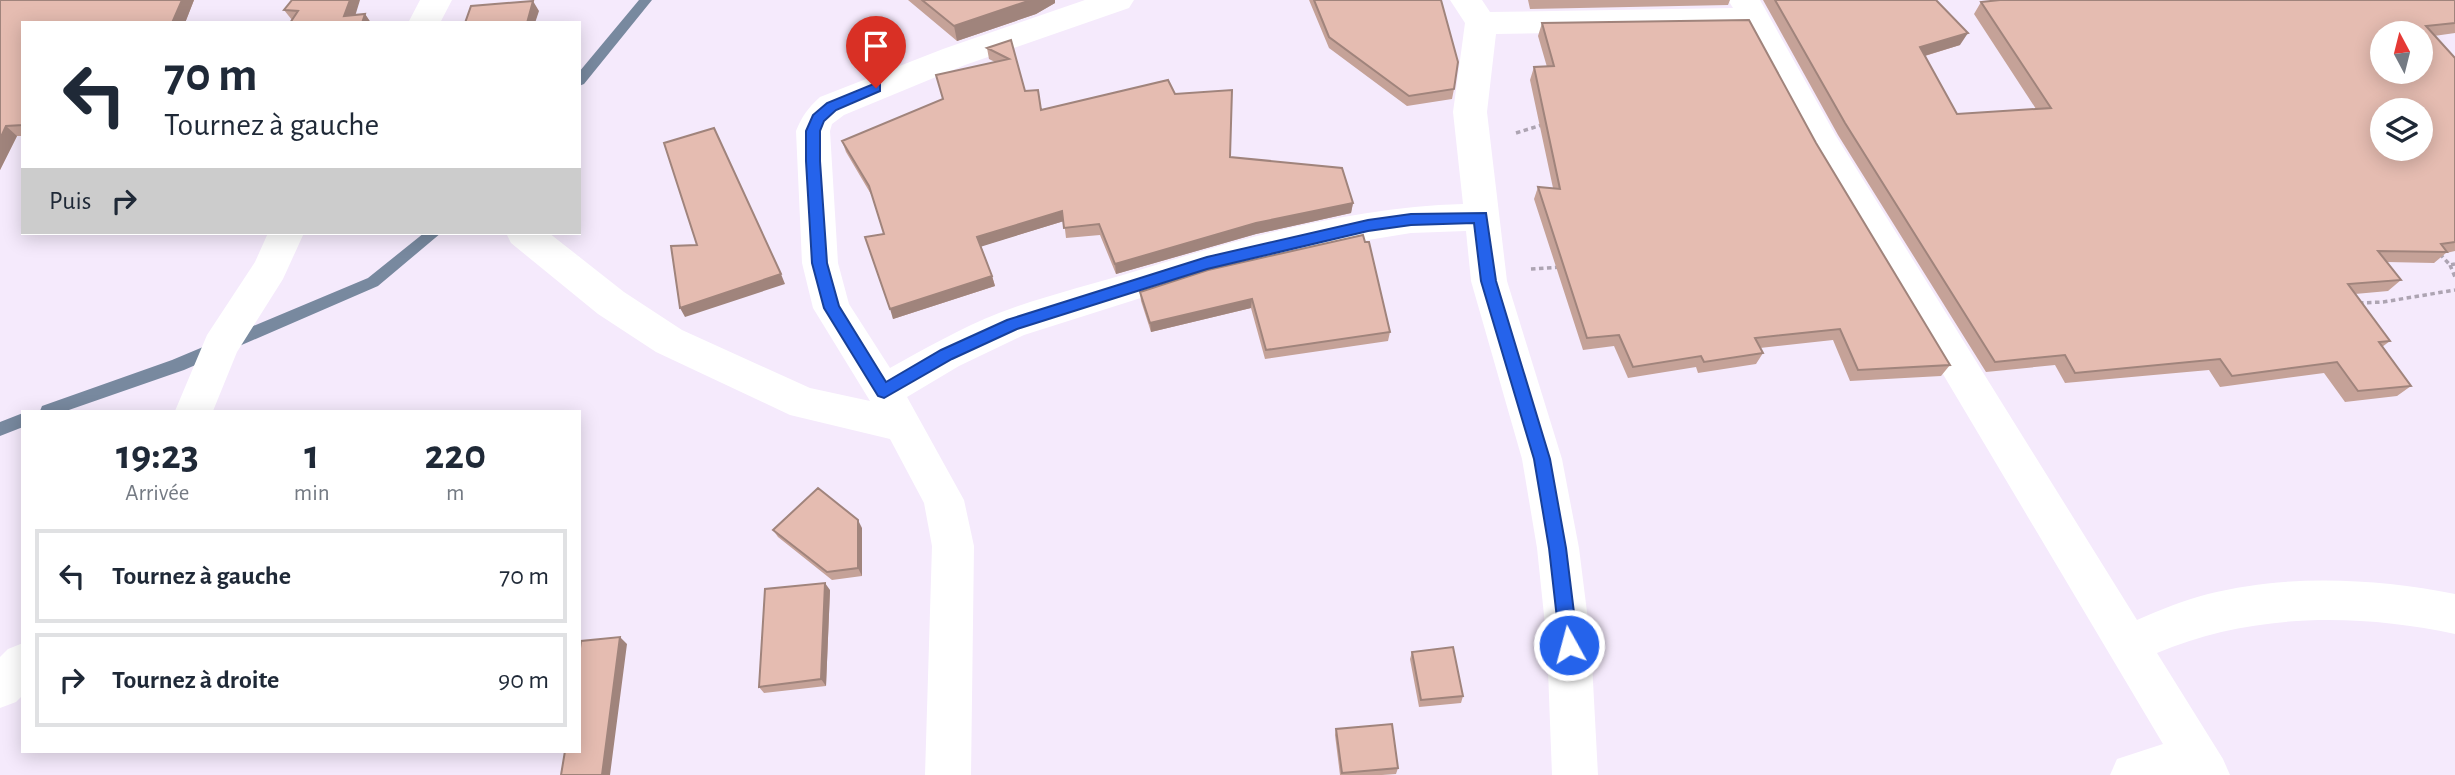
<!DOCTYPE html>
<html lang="fr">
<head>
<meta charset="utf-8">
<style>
  :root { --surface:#fff; --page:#f6f6f7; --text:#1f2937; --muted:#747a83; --line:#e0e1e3 }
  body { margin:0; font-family:"Alegreya Sans",sans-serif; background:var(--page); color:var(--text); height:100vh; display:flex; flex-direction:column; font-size:26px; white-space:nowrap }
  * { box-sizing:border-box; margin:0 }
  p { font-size:23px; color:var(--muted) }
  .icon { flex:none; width:38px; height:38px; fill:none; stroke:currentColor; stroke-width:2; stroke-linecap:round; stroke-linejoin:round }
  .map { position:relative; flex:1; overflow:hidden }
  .side { position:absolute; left:21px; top:410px; width:560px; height:343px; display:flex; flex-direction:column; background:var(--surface); border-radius:0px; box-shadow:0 4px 18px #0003 }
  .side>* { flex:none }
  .hud { position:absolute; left:21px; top:21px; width:560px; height:214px; border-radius:0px; box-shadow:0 4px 18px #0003; background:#fff; color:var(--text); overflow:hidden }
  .needle { width:46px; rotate:353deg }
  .tools { position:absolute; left:2370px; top:21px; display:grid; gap:14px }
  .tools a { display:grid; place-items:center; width:63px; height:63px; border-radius:50%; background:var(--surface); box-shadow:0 4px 18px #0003; font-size:35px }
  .pin { position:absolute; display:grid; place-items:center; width:60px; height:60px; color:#fff; margin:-72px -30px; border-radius:50% 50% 50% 0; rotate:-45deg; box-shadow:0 0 7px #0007 }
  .pin .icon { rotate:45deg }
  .me { position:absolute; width:77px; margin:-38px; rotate:353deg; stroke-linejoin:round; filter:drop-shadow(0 0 5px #0008) }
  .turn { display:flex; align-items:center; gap:24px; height:147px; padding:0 28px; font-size:32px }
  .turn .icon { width:91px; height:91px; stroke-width:2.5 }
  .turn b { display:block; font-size:49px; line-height:60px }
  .then { display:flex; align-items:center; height:66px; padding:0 28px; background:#0003; gap:14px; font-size:26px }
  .eta { display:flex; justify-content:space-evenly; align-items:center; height:119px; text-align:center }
  .eta b { font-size:42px; font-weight:600; line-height:49px }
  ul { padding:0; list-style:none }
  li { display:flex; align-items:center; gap:21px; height:94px; margin:0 14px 10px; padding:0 14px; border:4px solid var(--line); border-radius:0px }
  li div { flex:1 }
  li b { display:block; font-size:26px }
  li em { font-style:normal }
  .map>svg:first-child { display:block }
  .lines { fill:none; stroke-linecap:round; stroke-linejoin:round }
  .stream { fill:#78899f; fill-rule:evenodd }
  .path { stroke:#ada4b2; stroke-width:3.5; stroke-dasharray:4.5 3.5; stroke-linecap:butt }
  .minor { fill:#fff; fill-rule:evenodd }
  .wall { fill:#c5a298 }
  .shaded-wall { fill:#a0847c }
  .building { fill:#e5bcb1; stroke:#a0847c; stroke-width:2; fill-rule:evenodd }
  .route { fill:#2563eb; stroke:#184099; stroke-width:2 }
</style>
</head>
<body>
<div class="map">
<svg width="2455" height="775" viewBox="0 0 2455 775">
  <rect width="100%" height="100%" fill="#f5eafc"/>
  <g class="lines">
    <path class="stream" d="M639,0H652L584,84L579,86V72Z
      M424,233H441L378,286L184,370L66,411H40L42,406L172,360L368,278Z
      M23,413V427L0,436V422Z"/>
    <path class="path" d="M1516,133L1545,124
      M2440,254L2450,265L2455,264
      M2450,265L2455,277
      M1531,269L1561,267
      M2359,303L2383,302L2455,290"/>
    <path class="minor" d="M420,0H452L440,23H408Z
      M1085,0H1134L1129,8L965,65L844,115L832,124L830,131L838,263L849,304L890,368C926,348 961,328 999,313C1043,296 1091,285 1136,271C1242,238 1352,207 1463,204L1453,112L1465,23L1450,0H1482L1490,12L1733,8L1728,0H1760L1836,136L2137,620C2160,610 2184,600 2208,594C2287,574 2375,578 2455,594V634C2357,613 2251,613 2157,653L2223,759L2230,775H2110L2117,759L2163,744L1812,154L1745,30L1496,34L1487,112L1507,281L1562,459L1579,548L1591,644L1598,775H1552L1547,644L1537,548L1522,459L1471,281L1466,231L1411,233L1368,240L1207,277L1024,335L959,366L907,397L964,500L974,546L971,775H925L932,546L924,503L890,439L790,415L656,352L598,314L511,243L506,233H549L624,292L682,330L810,388L870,401L813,308L802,263L796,131C802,116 808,108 820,97L943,49Z
      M268,233H304L283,279L237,352L213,411H175L207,335L255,262Z
      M23,643V695L16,702L0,708V657L8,649Z"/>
  </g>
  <path class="wall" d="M0,0H194L185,23H23V136H17L0,170Z
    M908,0H1055V3L1036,14L957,41Z
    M1309,0H1441L1454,89L1452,99L1407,106L1329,48Z
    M1528,0H1730L1728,5L1530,9Z
    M1763,0H1936L1960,45L1925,56L1957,114L2036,109L1974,14L1981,2L2455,0V33L2434,36L2455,58V251L2446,253L2434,263L2387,262L2401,280L2388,291L2355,294L2390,341L2382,347L2411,386L2397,396L2345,402L2324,373L2220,387L2209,370L2065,383L2055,365L1986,372L1838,135Z
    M284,10L355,15L365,14L371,23H290L292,20Z
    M1542,23L1816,143L1950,365L1941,376L1850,381L1833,340L1760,348L1763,353L1756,364L1698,373L1696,367L1628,378L1614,346L1583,350L1534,199L1538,187L1553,188L1530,80L1534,67H1547L1538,36Z
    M1011,40L1025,91L1041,110L1175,94L1230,157L1353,203L1351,213L1256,234L1116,274L1100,235L1066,238L1064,221L981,246L992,276L995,286L893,319L884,234L872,196L846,152L842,141L943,99L995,62L989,59L987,48Z
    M1208,270L1390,332L1388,341L1265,359L1251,308L1151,332L1141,301L1140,292Z
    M862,528V576L832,580L778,537L773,530Z
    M830,590L826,686L764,693L759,687Z
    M1412,652L1463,696L1461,703L1419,707L1410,659Z
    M1336,729L1398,768L1396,774L1382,775H1340L1335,735Z"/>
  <path class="shaded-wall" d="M182,0H194L185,23H172Z
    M350,0H360L353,23L344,16Z
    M1031,0H1055V3L1036,14L957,41L954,26Z
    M533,1L539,11L535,23H527Z
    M365,14L371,23H362Z
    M1968,33L1960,45L1914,59L1920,47Z
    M6,126L17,136L0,170V139Z
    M1353,203L1351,213L1256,234L1116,274L1115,264L1256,223Z
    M1062,211L1064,221L980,247L977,237Z
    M781,274L785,284L685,317L680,308Z
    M992,276L995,286L893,319L890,309Z
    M1252,299L1251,308L1151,332L1150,323Z
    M858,520L862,528V576L858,568Z
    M825,583L830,590L826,686L821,679Z
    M620,637L627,644L610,775H602Z"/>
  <path class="building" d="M0,0H182L172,23H23V125L6,126L0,139Z
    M292,0H350L344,16L365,14L362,23H290L298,11L284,10Z
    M922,0H1031L954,26Z
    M1314,0H1441L1458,62L1454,89L1409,96L1329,37Z
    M1775,0H1936L1968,33L1920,47L1957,114L2051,108L1981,2L2000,0H2455V23L2426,26L2455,58V242L2441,244L2447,252L2378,251L2401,280L2348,284L2390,341L2379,342L2411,386L2358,391L2337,362L2232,376L2220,359L2075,373L2065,355L1995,362L1845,123ZM2382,33H2420V72H2382ZM2382,110H2420V149H2382Z
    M533,1L527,23H465L471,6Z
    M1749,20L1816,143L1950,365L1858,370L1840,329L1755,338L1763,353L1704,362L1701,356L1633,367L1619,335L1587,338L1538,187L1560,189L1534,67L1554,66L1542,23Z
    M1011,40L1025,91L1038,90L1041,110L1168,80L1175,94L1232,90L1230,157L1342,168L1353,203L1256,223L1115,264L1099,224L1064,228L1062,211L977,237L992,276L890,309L865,237L884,234L869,186L842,141L943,99L936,75L1009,59L987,48Z
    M714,128L781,274L680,308L671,246L697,245L664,143Z
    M1363,235L1365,242H1369L1390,332L1266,350L1252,299L1150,323L1140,292L1208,270Z
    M818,488L858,520V568L827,572L773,530Z
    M825,583L821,679L759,687L765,589Z
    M620,637L602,775H561L565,751H579V655L581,641Z
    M1453,647L1463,696L1421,700L1412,652Z
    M1392,724L1398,768L1342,773L1336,729Z"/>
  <path class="route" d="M876,83L880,84V91L836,110L824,121L820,131V161L827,263L839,306L886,382L941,350L1007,320L1207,257L1368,220L1411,214L1486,213L1496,281L1550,459L1566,548L1578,645L1576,650L1569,653L1563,650L1560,645L1549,548L1534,459L1481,281L1474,223L1411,225L1368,231L1207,269L1017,329L952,359L884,398L878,396L824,308L812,263L806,161V131L813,115L827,103Z"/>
</svg>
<div class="tools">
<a><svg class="needle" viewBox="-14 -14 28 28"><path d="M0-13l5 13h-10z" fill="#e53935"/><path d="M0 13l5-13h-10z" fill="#747a83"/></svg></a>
<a><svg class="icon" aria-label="layers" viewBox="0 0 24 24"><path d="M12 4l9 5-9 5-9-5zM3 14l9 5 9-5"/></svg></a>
</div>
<div class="pin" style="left:876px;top:88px;background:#d93025"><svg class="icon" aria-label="arrive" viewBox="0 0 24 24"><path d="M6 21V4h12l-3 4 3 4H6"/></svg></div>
<svg class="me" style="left:1569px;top:645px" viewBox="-20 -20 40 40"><circle r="17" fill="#2563eb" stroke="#fff" stroke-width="3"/><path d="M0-11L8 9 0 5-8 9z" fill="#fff"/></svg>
<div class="hud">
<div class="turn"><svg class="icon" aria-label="left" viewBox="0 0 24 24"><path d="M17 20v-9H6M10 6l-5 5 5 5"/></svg><div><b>70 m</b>Tournez à gauche</div></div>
<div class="then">Puis<svg class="icon" aria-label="right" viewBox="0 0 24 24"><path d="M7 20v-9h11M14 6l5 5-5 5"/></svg></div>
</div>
<section class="side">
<div class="eta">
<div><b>19:23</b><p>Arrivée</p></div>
<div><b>1</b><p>min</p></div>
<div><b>220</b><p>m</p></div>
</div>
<ul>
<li><svg class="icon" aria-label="left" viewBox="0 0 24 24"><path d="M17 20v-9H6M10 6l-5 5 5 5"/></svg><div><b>Tournez à gauche</b></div><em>70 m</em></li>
<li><svg class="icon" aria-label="right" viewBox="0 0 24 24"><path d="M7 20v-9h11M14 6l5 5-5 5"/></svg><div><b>Tournez à droite</b></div><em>90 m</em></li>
</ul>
</section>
</div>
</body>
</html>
